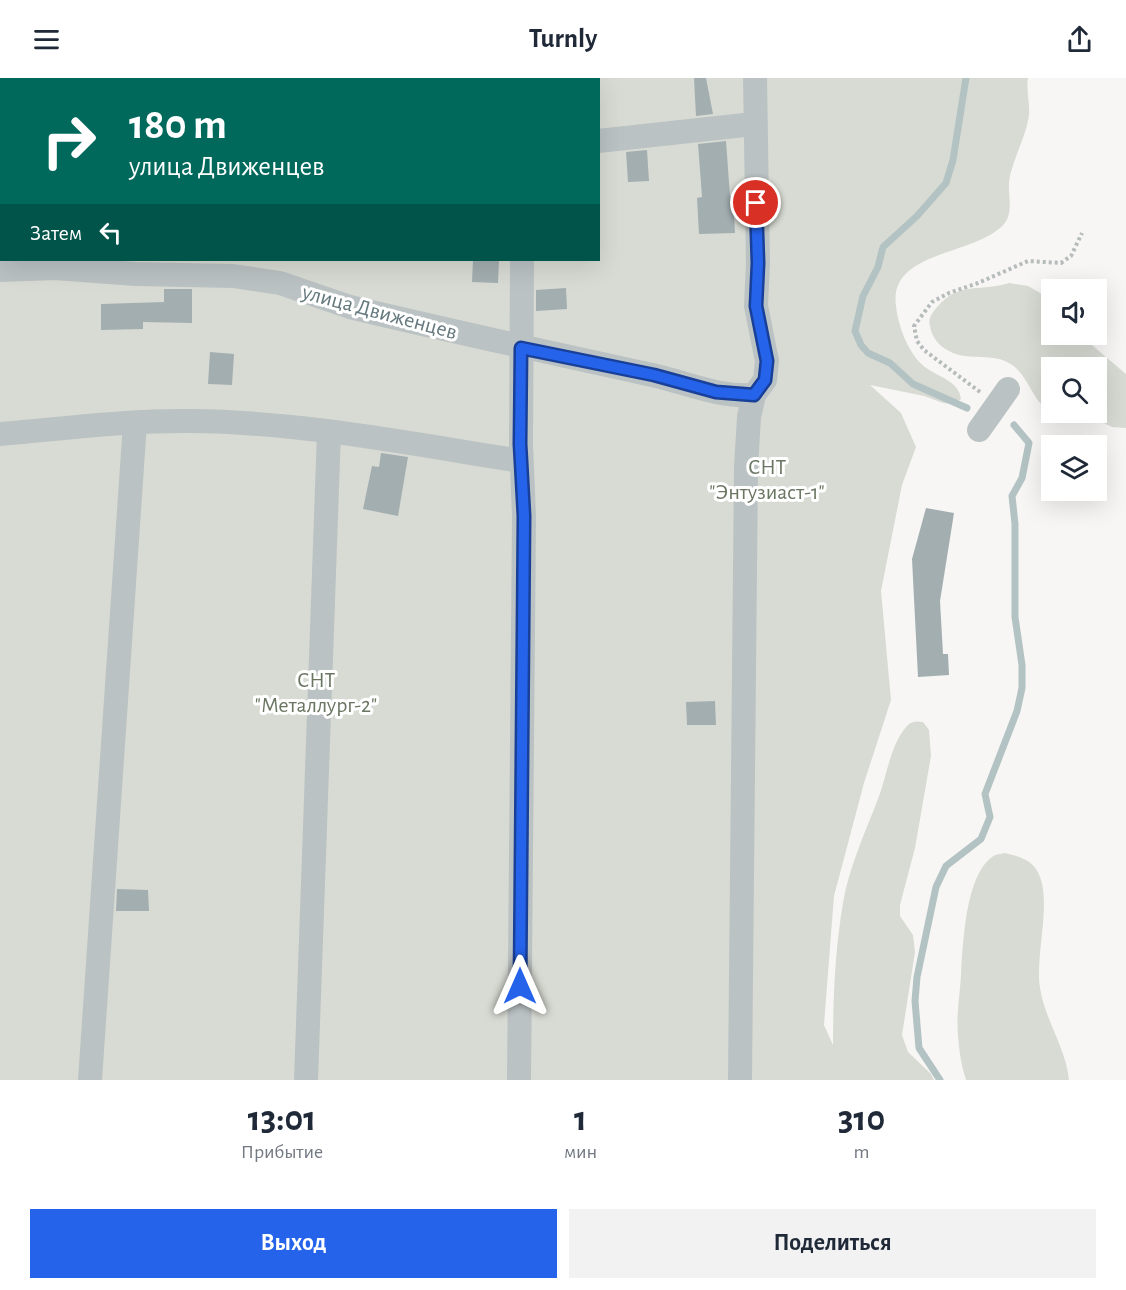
<!DOCTYPE html>
<html lang="ru">
<head>
<meta charset="utf-8">
<style>
  :root { --surface:#fff; --page:#f2f2f3; --text:#1f2937; --muted:#747a83; --accent:#2563eb }
  body { margin:0; font-family:"Alegreya Sans",sans-serif; background:var(--page); color:var(--text); height:100vh; display:flex; flex-direction:column; font-size:22px; white-space:nowrap }
  * { box-sizing:border-box; margin:0 }
  p { font-size:20px; color:var(--muted) }
  .icon { flex:none; width:33px; height:33px; fill:none; stroke:currentColor; stroke-width:2; stroke-linecap:round; stroke-linejoin:round }
  .map { position:relative; height:1002px; overflow:hidden }
  .side { display:flex; flex-direction:column; background:var(--surface); flex:1 }
  .side>* { flex:none }
  .top-card { position:absolute; left:0px; top:0px; width:600px; height:183px; box-shadow:0 6px 24px #0002; background:#00695c; color:#fff; overflow:hidden }
  .tools { position:absolute; left:1041px; top:201px; display:grid; gap:12px }
  .tools a { display:grid; place-items:center; width:66px; height:66px; border-radius:0px; background:var(--surface); box-shadow:0 6px 24px #0002; font-size:30px }
  .pin { position:absolute; display:grid; place-items:center; width:51px; height:51px; color:#fff; margin:-26px; border:3px solid #fff; border-radius:50%; box-shadow:0 2px 6px #0007 }
  .me { position:absolute; width:66px; margin:-33px; rotate:0deg; stroke-linejoin:round; filter:drop-shadow(0 0 4px #0008) }
  .turn { display:flex; align-items:center; gap:21px; height:126px; padding:0 30px; font-size:27px }
  .turn .icon { width:78px; height:78px; stroke-width:2.5 }
  .turn b { display:block; font-size:42px; line-height:51px }
  .then { display:flex; align-items:center; height:57px; padding:0 30px; background:#0003; gap:12px; font-size:22px }
  .eta { display:flex; justify-content:space-evenly; align-items:center; height:102px; text-align:center }
  .eta b { font-size:36px; font-weight:700; line-height:42px }
  .cta { display:flex; gap:12px; margin-top:auto; padding:12px 30px }
  .cta a { flex:1; height:69px; border-radius:0px; background:var(--accent); color:#fff; font-size:24px; font-weight:700; line-height:69px; text-align:center }
  .cta a+a { background:var(--page); color:var(--text) }
  header { display:flex; justify-content:space-between; align-items:center; height:78px; padding:0 30px; background:var(--surface); font-size:27px; font-weight:700 }
  .map>svg:first-child { display:block }
  .green { fill:#d8dbd3; fill-rule:evenodd }
  .lines { fill:none; stroke-linecap:round; stroke-linejoin:round }
  .stream { stroke:#b3c3c4; stroke-width:7 }
  .building { fill:#a3aeb1 }
  .path { stroke:#b6bbbc; stroke-width:4; stroke-dasharray:3 3; stroke-linecap:butt }
  .minor { stroke:#bbc2c3; stroke-width:24 }
  .route-casing { stroke:#184099; stroke-width:15 }
  .route { stroke:#2563eb; stroke-width:10 }
  .labels { text-anchor:middle; stroke-width:6; stroke-linejoin:round; paint-order:stroke }
  .street-label { font-size:22px; fill:#64787d; stroke:#fff }
  .park-label { font-size:22px; fill:#6a7662; stroke:#fff }
</style>
</head>
<body>
<header><svg class="icon" aria-label="menu" viewBox="0 0 24 24"><path d="M4 6h16M4 12h16M4 18h16"/></svg>Turnly<svg class="icon" aria-label="share" viewBox="0 0 24 24"><path d="M12 15V3M7 8l5-5 5 5M5 13v7h14v-7"/></svg></header>
<div class="map">
<svg width="1126" height="1002" viewBox="0 0 1126 1002">
  <rect width="100%" height="100%" fill="#f7f6f4"/>
  <path class="green" d="M0,0H1028C1026,12 1030,25 1029,37C1026,58 1015,77 1010,98C1006,114 1015,133 1004,146C976,178 888,172 896,228C898,248 909,277 925,289C938,299 959,303 961,321L954,326L943,325L924,318L870,307L901,335L916,369L902,407L881,513L891,622L864,705L834,818L824,947L833,967C833,920 835,872 843,825C849,789 865,755 878,721C887,698 890,667 907,648C912,643 916,643 923,644L929,652L931,678L915,770L900,827V838L913,857L915,874L902,957L908,974L931,996L934,1002H0ZM2,2H598V182H2Z
    M1009,205L1028,208L1051,221L1052,256L1080,257L1126,296V350L1112,349L1093,340L1065,335L1096,334V290H1052V333C1032,327 1030,295 1007,284C990,275 966,283 949,273C939,268 932,260 930,248C928,240 932,235 938,228C960,203 982,214 1009,205Z
    M1005,775C1021,779 1034,782 1040,799C1051,828 1035,878 1040,910C1045,942 1066,970 1069,1002H966C961,987 959,972 958,957C956,936 960,917 961,897C963,866 965,799 992,779C995,776 1001,776 1005,775Z"/>
  <g class="lines">
    <path class="stream" d="M966,0L953,82L946,105L917,138L883,169L878,189L863,218L855,253L861,267L868,275L890,285L913,306L967,330
      M940,1002L919,970L915,923L917,899L936,809L946,788L981,761L990,739L985,716L1017,633L1022,610V587L1015,539V446L1012,418L1022,400L1029,365L1014,347"/>
  </g>
  <path class="building" d="M694,0H706L713,36L696,38Z
    M726,63L730,118H733L735,155L699,156L697,120L702,119L698,66Z
    M647,72L649,103L628,104L626,74Z
    M473,182H499L498,205L472,204Z
    M566,210L567,231L536,233V212Z
    M164,211H192V245L143,244V251L101,252V226L164,224Z
    M210,274L234,276L232,307L208,306Z
    M381,375L408,379L398,438L363,431L372,388L379,389Z
    M926,430L954,435L940,523L943,576H948L949,597L918,599L912,481Z
    M715,623L716,647H687L686,624Z
    M117,811L148,812L149,833H116Z"/>
  <g class="lines">
    <path class="path" d="M980,314L924,272L917,263L914,248L932,224L949,215L978,205L1028,183L1061,185L1071,178L1082,155"/>
    <path class="minor" d="M598,63L754,46
      M0,192L55,190L135,196L233,198L280,205L350,229C450,253 551,275 652,297C685,304 719,320 754,317
      M979,352L1008,311
      M0,356C63,351 127,342 191,343C301,344 412,366 521,383
      M90,1002L135,345
      M306,1002L329,354
      M519,1002L524,438L521,366L522,182
      M740,1002L746,389L749,339L754,317L765,302L767,283L756,228L758,185L755,0"/>
  </g>
  <g class="lines">
    <defs>
      <path id="route" d="M520,908L524,438L520,366L521,270L654,297L716,314L754,317L765,302L767,283L756,228L758,185L756,125"/>
    </defs>
    <use href="#route" class="route-casing"/>
    <use href="#route" class="route"/>
  </g>
  <g class="labels">
    <g class="street-label">
      <text transform="translate(380 233) rotate(15)" y="8">улица Движенцев</text>
    </g>
    <g class="park-label">
      <text x="767" y="396">СНТ<tspan x="767" dy="25">"Энтузиаст-1"</tspan></text>
      <text x="316" y="609">СНТ<tspan x="316" dy="25">"Металлург-2"</tspan></text>
    </g>
  </g>
</svg>
<div class="tools">
<a><svg class="icon" aria-label="sound" viewBox="0 0 24 24"><path d="M4 9h4l5-4v14l-5-4H4zM17 9q2 3 0 6"/></svg></a>
<a><svg class="icon" aria-label="search" viewBox="0 0 24 24"><circle cx="10" cy="10" r="6"/><path d="M15 15l6 6"/></svg></a>
<a><svg class="icon" aria-label="layers" viewBox="0 0 24 24"><path d="M12 4l9 5-9 5-9-5zM3 14l9 5 9-5"/></svg></a>
</div>
<div class="pin" style="left:756px;top:125px;background:#d93025"><svg class="icon" aria-label="arrive" viewBox="0 0 24 24"><path d="M6 21V4h12l-3 4 3 4H6"/></svg></div>
<svg class="me" style="left:520px;top:908px" viewBox="-20 -20 40 40"><path d="M0-17L14 15 0 8-14 15z" fill="#2563eb" stroke="#fff" stroke-width="4"/></svg>
<div class="top-card">
<div class="turn"><svg class="icon" aria-label="right" viewBox="0 0 24 24"><path d="M7 20v-9h11M14 6l5 5-5 5"/></svg><div><b>180 m</b>улица Движенцев</div></div>
<div class="then">Затем<svg class="icon" aria-label="left" viewBox="0 0 24 24"><path d="M17 20v-9H6M10 6l-5 5 5 5"/></svg></div>
</div>
</div>
<section class="side">
<div class="eta">
<div><b>13:01</b><p>Прибытие</p></div>
<div><b>1</b><p>мин</p></div>
<div><b>310</b><p>m</p></div>
</div>
<div class="cta"><a>Выход</a><a>Поделиться</a></div>
</section>
</body>
</html>
